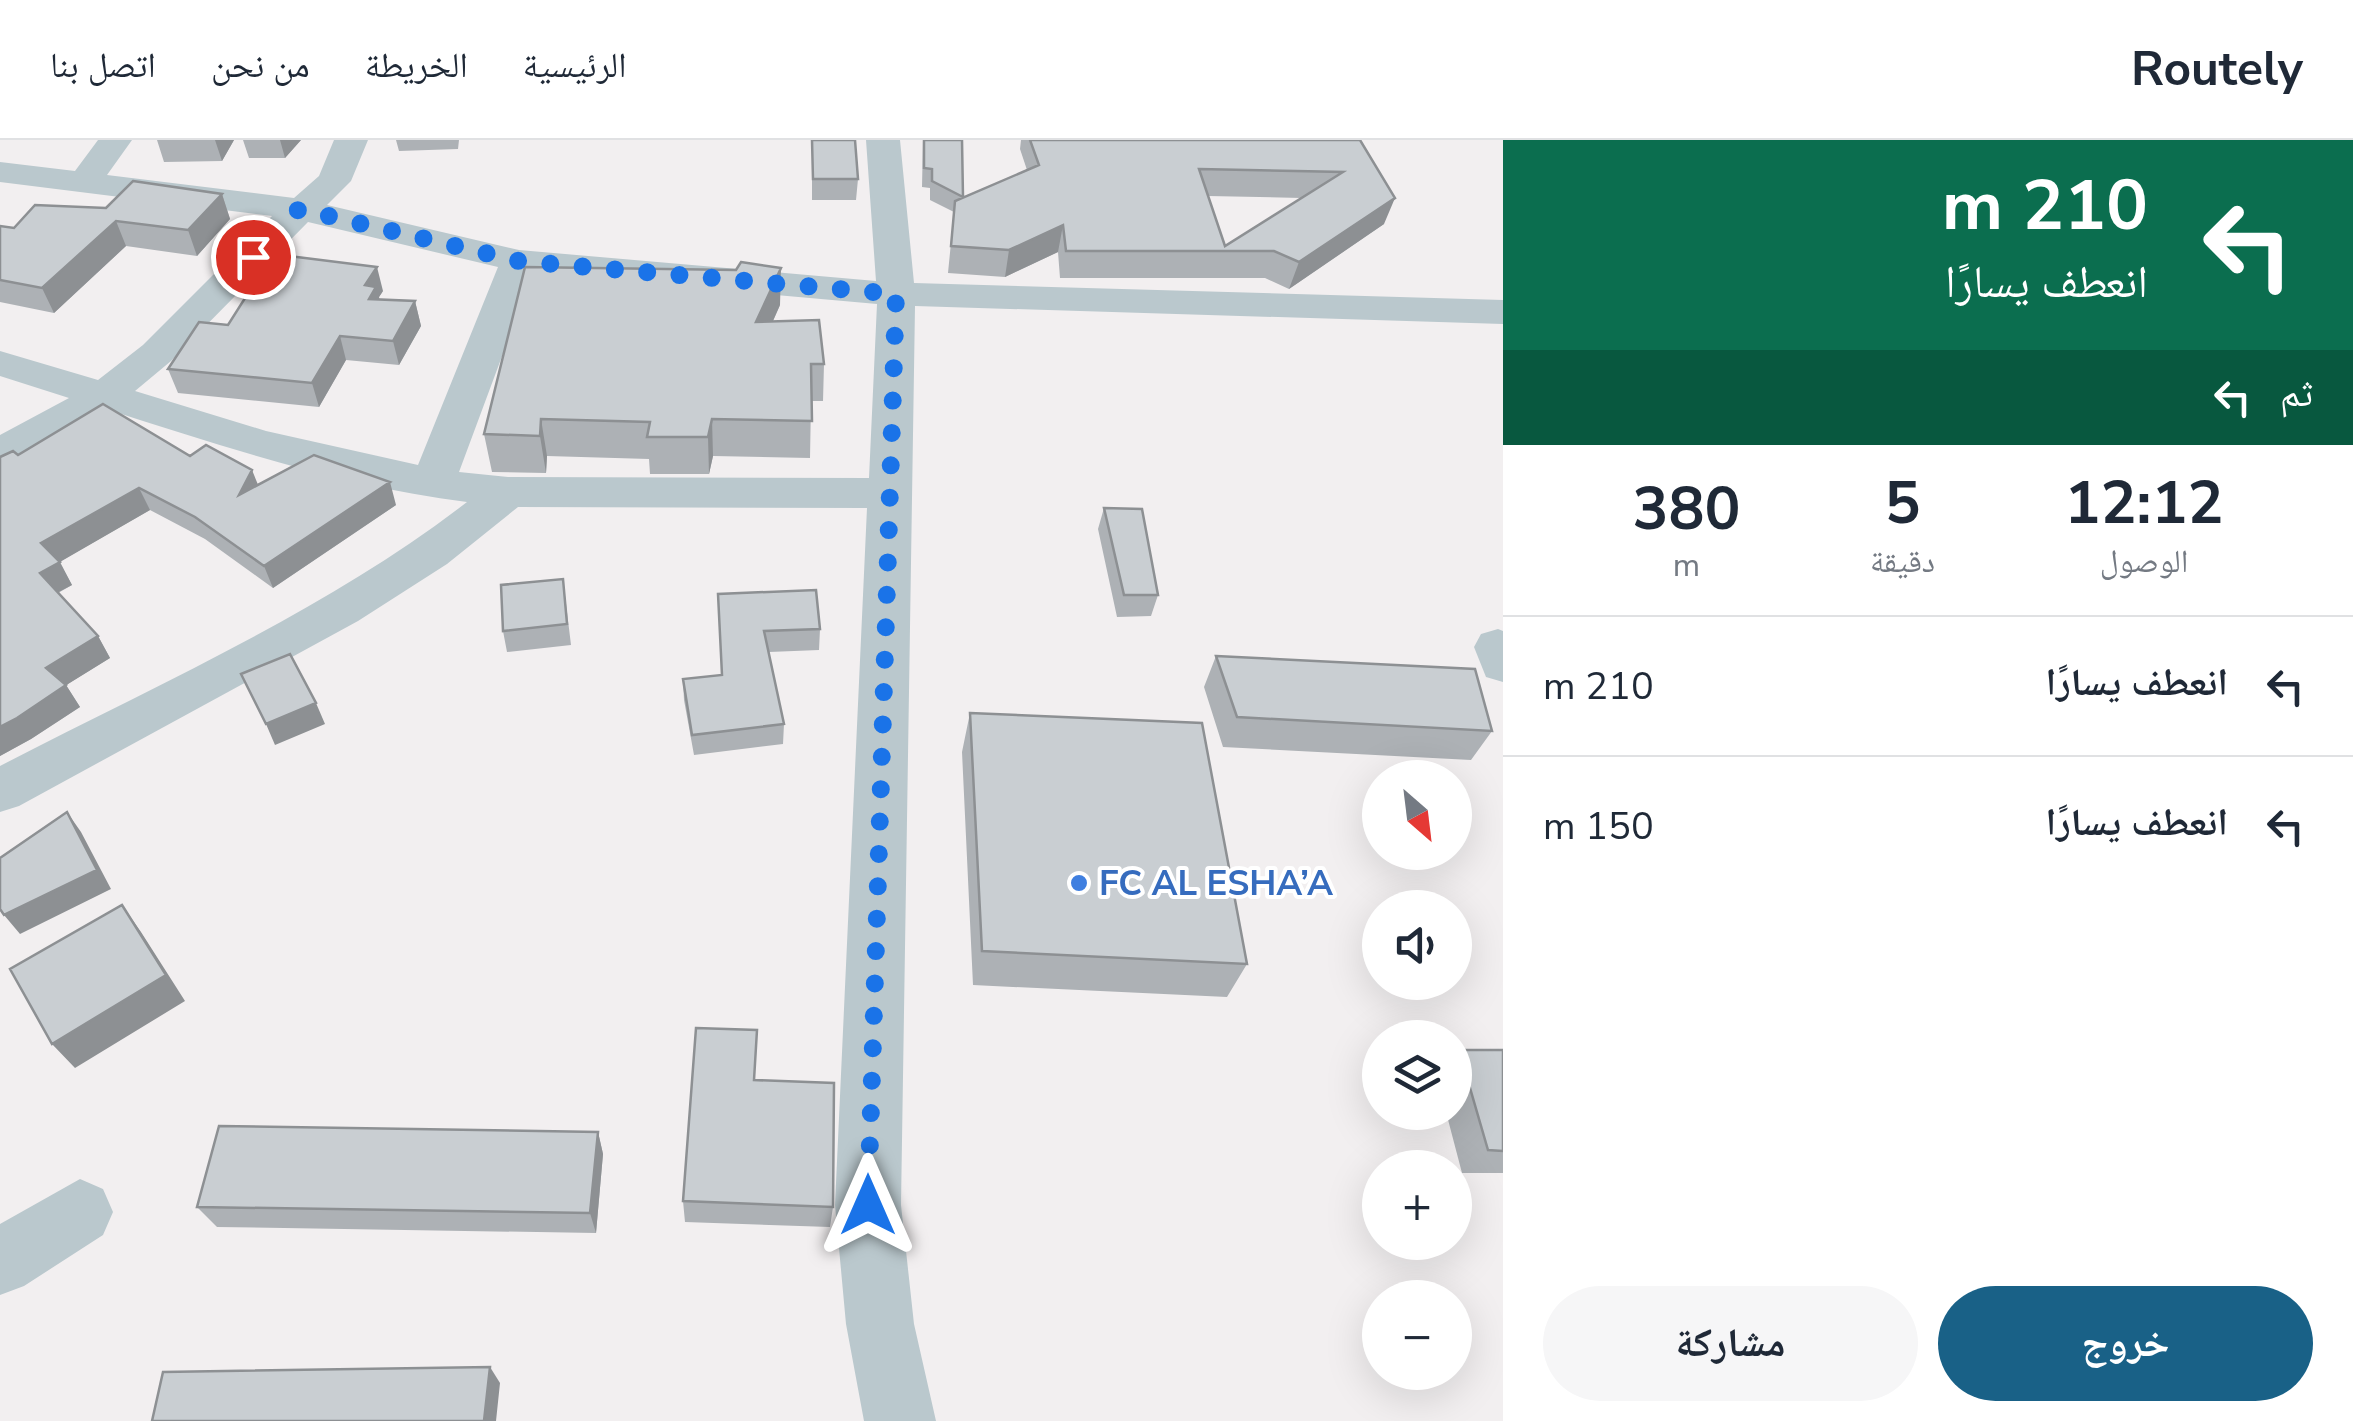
<!DOCTYPE html>
<html lang="ar">
<head>
<meta charset="utf-8">
<style>
  :root { --surface:#fff; --page:#f6f6f7; --text:#1f2937; --muted:#747a83; --line:#e0e1e3; --accent:#196187 }
  body { margin:0; font-family:"Nunito Sans","Noto Naskh Arabic",sans-serif; background:var(--page); color:var(--text); direction:rtl; height:100vh; display:flex; flex-direction:column; font-size:38px; white-space:nowrap }
  * { box-sizing:border-box; margin:0 }
  p { font-size:32px; color:var(--muted) }
  .icon { flex:none; width:55px; height:55px; fill:none; stroke:currentColor; stroke-width:2; stroke-linecap:round; stroke-linejoin:round }
  .map { position:relative; flex:1; overflow:hidden; direction:ltr }
  .details { display:flex; flex-direction:column; background:var(--surface); width:850px }
  .details>* { flex:none }
  .hud { background:#0b6e4f; color:#fff; overflow:hidden }
  .needle { width:65px; rotate:152deg }
  .fabs { position:absolute; left:1362px; top:620px; display:grid; gap:20px }
  .fabs a { display:grid; place-items:center; width:110px; height:110px; border-radius:50%; background:var(--surface); box-shadow:0 10px 40px #0002; font-size:50px }
  .pin { position:absolute; display:grid; place-items:center; width:85px; height:85px; color:#fff; margin:-42px; border:5px solid #fff; border-radius:50%; box-shadow:0 2px 10px #0007 }
  .me { position:absolute; width:110px; margin:-55px; rotate:0deg; stroke-linejoin:round; filter:drop-shadow(0 0 8px #0008) }
  .turn { display:flex; align-items:center; gap:35px; height:210px; padding:0 40px; font-size:45px }
  .turn .icon { width:130px; height:130px; stroke-width:2.5 }
  .turn b { display:block; font-size:70px; line-height:85px }
  .then { display:flex; align-items:center; height:95px; padding:0 40px; background:#0003; gap:20px; font-size:38px }
  .eta { display:flex; justify-content:space-evenly; align-items:center; height:170px; text-align:center }
  .eta b { font-size:60px; font-weight:700; line-height:70px }
  .action { display:flex; gap:20px; margin-top:auto; padding:20px 40px }
  .action a { flex:1; height:115px; border-radius:60px; background:var(--accent); color:#fff; font-size:40px; font-weight:700; line-height:115px; text-align:center }
  .action a+a { background:var(--page); color:var(--text) }
  ul { padding:0; list-style:none }
  li { display:flex; align-items:center; gap:30px; height:140px; padding:0 40px; border-top:2px solid var(--line) }
  li div { flex:1 }
  li b { display:block; font-size:38px }
  li em { font-style:normal }
  header { display:flex; align-items:center; gap:60px; box-sizing:border-box; height:140px; padding:0 50px; background:var(--surface); border-bottom:2px solid var(--line) }
  header strong { font-size:48px }
  nav { display:flex; gap:55px; margin-inline-start:auto; font-size:35px }
  main { display:flex; flex:1; min-height:0 }
  .map>svg:first-child { display:block }
  .lines { fill:none; stroke-linecap:round; stroke-linejoin:round }
  .minor { fill:#bac8cd; fill-rule:evenodd }
  .wall { fill:#adb1b5; fill-rule:evenodd }
  .shaded-wall { fill:#8d9093 }
  .building { fill:#c9ced2; stroke:#8d9093; stroke-width:2.5; fill-rule:evenodd }
  .route { stroke:#1a73e8; stroke-width:18; stroke-dasharray:0 32.4 }
  .shop-dot { fill:#3f7fe0; stroke:#fff; stroke-width:4 }
  .labels { text-anchor:middle; stroke-width:8; stroke-linejoin:round; paint-order:stroke }
  .shop-label { font-size:35px; font-weight:bold; fill:#366cbe; stroke:#fff; text-anchor:start }
</style>
</head>
<body>
<header>
<strong>Routely</strong>
<nav><a>الرئيسية</a><a>الخريطة</a><a>من نحن</a><a>اتصل بنا</a></nav>
</header>
<main>
<section class="details">
<div class="hud">
<div class="turn"><svg class="icon" aria-label="left" viewBox="0 0 24 24"><path d="M17 20v-9H6M10 6l-5 5 5 5"/></svg><div><b>210 m</b>انعطف يسارًا</div></div>
<div class="then">ثم<svg class="icon" aria-label="left" viewBox="0 0 24 24"><path d="M17 20v-9H6M10 6l-5 5 5 5"/></svg></div>
</div>
<div class="eta">
<div><b>12:12</b><p>الوصول</p></div>
<div><b>5</b><p>دقيقة</p></div>
<div><b>380</b><p>m</p></div>
</div>
<ul>
<li><svg class="icon" aria-label="left" viewBox="0 0 24 24"><path d="M17 20v-9H6M10 6l-5 5 5 5"/></svg><div><b>انعطف يسارًا</b></div><em>210 m</em></li>
<li><svg class="icon" aria-label="left" viewBox="0 0 24 24"><path d="M17 20v-9H6M10 6l-5 5 5 5"/></svg><div><b>انعطف يسارًا</b></div><em>150 m</em></li>
</ul>
<div class="action"><a>خروج</a><a>مشاركة</a></div>
</section>
<div class="map">
<svg width="1503" height="1281" viewBox="0 0 1503 1281">
  <rect width="100%" height="100%" fill="#f2eff0"/>
  <g class="lines">
    <path class="minor" d="M98,0H132L107,35L294,58L319,36L334,0H368L351,41L327,65L519,110L876,141L866,0H900L914,143L1503,160V184L915,166L901,1065L914,1184L936,1281H864L846,1184L835,1065L867,368L518,367L447,424L358,481L19,666L0,672V626C158,544 326,471 467,362C345,347 225,307 109,270L15,323L0,327V295L69,258L0,236V211L98,240L143,205L272,76L0,42V22L75,31ZM308,82L498,127L418,325L266,291L135,251L171,221ZM533,133L877,164L869,338L508,337L459,332Z
      M1498,489L1503,491V542L1486,537L1474,507L1481,494Z
      M80,1039L103,1049L113,1072L103,1095L24,1146L0,1155V1084Z"/>
  </g>
  <path class="wall" d="M157,0H234L222,21L164,22Z
    M243,0H301L285,18H249Z
    M396,0H459L458,9L399,11Z
    M812,0L858,39L856,60H812Z
    M923,0H962L963,57L1027,30L1020,9L1021,0H1360L1384,84L1289,149L1265,138H1060L1058,112L1005,137L948,133L954,72L930,60V48L922,47ZM1208,56L1302,58L1225,106Z
    M222,54L230,79L197,116L126,106L54,173L0,162V86L14,88L106,68Z
    M383,151L379,157V159L415,161L421,186L399,225L346,220L319,267L178,253L168,229Z
    M780,165L773,181L824,224L823,261H811L810,318L713,316L709,334H650L649,319L547,316L546,333L492,332L484,294Z
    M18,315L190,316L258,345L396,365L273,448L205,399L150,370L59,422L72,445L58,453L98,496L110,518L66,545L80,567L31,599L0,616V317Z
    M1104,368L1158,455L1151,476L1117,477L1098,389Z
    M563,439L571,505L507,512L503,491Z
    M718,454L820,489L819,510L769,512L784,584L783,604L694,615L684,560L683,539L722,535Z
    M1216,516L1492,591L1471,620L1223,607L1204,547Z
    M970,573L1247,824L1227,857L973,845L962,612Z
    M1459,910H1503V1033H1462L1446,972H1455V915Z
    M755,940L833,1067L830,1087L685,1082L683,1061Z
    M598,992L603,1014L596,1093L217,1087L197,1067Z"/>
  <path class="shaded-wall" d="M215,0H234L222,21Z
    M280,0H301L285,18Z
    M222,54L230,79L197,116L188,90Z
    M1395,58L1384,84L1289,149L1299,122Z
    M116,81L126,106L54,173L42,148Z
    M1063,85L1058,112L1005,137L1009,110Z
    M377,127L383,151L379,157L382,171L375,183L365,145Z
    M781,128L780,165L756,219V182Z
    M415,161L421,186L399,225L393,201Z
    M340,196L346,220L319,267L312,243Z
    M541,279L547,316L546,333L540,296Z
    M712,279L713,316L709,334L708,297Z
    M252,330L261,352L239,355Z
    M390,342L396,365L273,448L264,426Z
    M139,348L150,370L53,426L41,403Z
    M60,422L72,445L53,455L40,433Z
    M98,496L110,518L60,549L46,528Z
    M66,545L80,567L31,599L0,616V587Z
    M316,563L325,584L275,605L266,584Z
    M67,672L81,692L111,749L20,794L4,775Z
    M122,765L141,792L185,861L75,928L52,904Z
    M598,992L603,1014L596,1093L590,1073Z
    M490,1227L500,1243L496,1281H484Z"/>
  <path class="building" d="M812,0H855L858,39H813Z
    M924,0H962L963,57L932,41V29L924,28Z
    M1030,0H1360L1395,58L1299,122L1274,111H1066L1063,85L1009,110L951,106L955,61L1039,25ZM1199,29L1343,32L1225,106Z
    M133,41L222,54L188,90L116,81L42,148L0,140V86L14,88L35,65L106,68Z
    M273,114L377,127L365,145L376,147L369,159L415,161L393,201L340,196L312,243L168,229L199,182L228,185Z
    M741,122L781,128L756,182L819,180L824,224H811L812,281L712,279L708,297H647L650,282L541,279L540,296L484,294L525,127L736,130Z
    M103,264L190,316L206,305L252,330L239,355L314,315L390,342L264,426L195,377L139,348L41,403L60,422L40,433L98,496L46,528L66,545L17,578L0,587V317L13,311L18,315Z
    M1104,368L1142,369L1158,455H1124Z
    M563,439L567,484L503,491L501,445Z
    M816,450L820,489L764,491L784,584L692,595L683,539L722,535L718,454Z
    M290,514L316,563L266,584L241,534Z
    M1216,516L1475,529L1492,591L1237,577Z
    M970,573L1202,583L1247,824L982,811Z
    M67,672L97,730L4,775L0,769V718Z
    M122,765L166,835L52,904L10,829Z
    M696,888L757,890L754,940L834,943L833,1067L683,1061Z
    M1459,910H1503V1011L1488,1010Z
    M219,986L598,992L590,1073L197,1067Z
    M490,1227L484,1281H152L163,1232Z"/>
  <g class="lines">
    <path class="route" d="M253,117L299,69L519,121L896,154L868,1065"/>
  </g>
  <circle class="shop-dot" cx="1079" cy="743" r="10"/>
  <g class="labels">
    <g class="shop-label">
      <text x="1099" y="755">FC AL ESHA’A</text>
    </g>
  </g>
</svg>
<div class="fabs">
<a><svg class="needle" viewBox="-14 -14 28 28"><path d="M0-13l5 13h-10z" fill="#e53935"/><path d="M0 13l5-13h-10z" fill="#747a83"/></svg></a>
<a><svg class="icon" aria-label="sound" viewBox="0 0 24 24"><path d="M4 9h4l5-4v14l-5-4H4zM17 9q2 3 0 6"/></svg></a>
<a><svg class="icon" aria-label="layers" viewBox="0 0 24 24"><path d="M12 4l9 5-9 5-9-5zM3 14l9 5 9-5"/></svg></a>
<a>+</a>
<a>−</a>
</div>
<div class="pin" style="left:253px;top:117px;background:#d93025"><svg class="icon" aria-label="arrive" viewBox="0 0 24 24"><path d="M6 21V4h12l-3 4 3 4H6"/></svg></div>
<svg class="me" style="left:868px;top:1065px" viewBox="-20 -20 40 40"><path d="M0-17L14 15 0 8-14 15z" fill="#1a73e8" stroke="#fff" stroke-width="4"/></svg>
</div>
</main>
</body>
</html>
